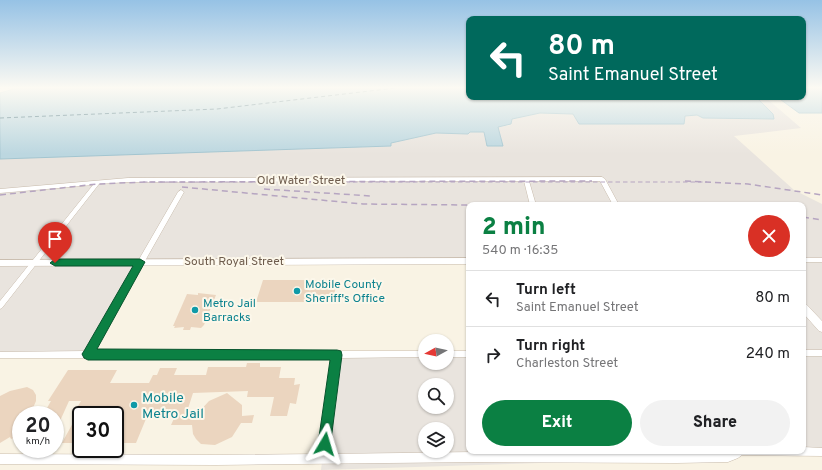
<!DOCTYPE html>
<html lang="en">
<head>
<meta charset="utf-8">
<style>
  :root { --surface:#fff; --page:#f2f2f2; --text:#202124; --muted:#757577; --line:#e0e0e0; --accent:#0b8043 }
  body { margin:0; font-family:Overpass,sans-serif; background:var(--page); color:var(--text); height:100vh; display:flex; flex-direction:column; font-size:15px; white-space:nowrap }
  * { box-sizing:border-box; margin:0 }
  p { font-size:13px; color:var(--muted) }
  .icon { flex:none; width:22px; height:22px; fill:none; stroke:currentColor; stroke-width:2; stroke-linecap:round; stroke-linejoin:round }
  .map { position:relative; flex:1; overflow:hidden }
  .details { position:absolute; left:466px; top:202px; width:340px; height:252px; display:flex; flex-direction:column; background:var(--surface); border-radius:8px; box-shadow:0 1px 3px #0004 }
  .details>* { flex:none }
  .banner { position:absolute; left:466px; top:16px; width:340px; height:84px; border-radius:8px; box-shadow:0 1px 3px #0004; background:#00695c; color:#fff; overflow:hidden }
  .needle { width:26px; rotate:262deg }
  .tools { position:absolute; left:418px; top:334px; display:grid; gap:8px }
  .tools a { display:grid; place-items:center; width:36px; height:36px; border-radius:50%; background:var(--surface); box-shadow:0 1px 3px #0004; font-size:20px }
  .speed { position:absolute; left:12px; top:406px; display:flex; gap:8px; font-size:20px; font-weight:700; text-align:center }
  .speed>* { display:grid; place-content:center; width:52px; height:52px; border-radius:50%; background:var(--surface); box-shadow:0 1px 3px #0004; line-height:1 }
  .speed small { font-size:10px; font-weight:400 }
  .speed .limit { border:2px solid #111; border-radius:6px; background:#fff; color:#111 }
  .pin { position:absolute; display:grid; place-items:center; width:34px; height:34px; color:#fff; margin:-41px -17px; border-radius:50% 50% 50% 0; rotate:-45deg; box-shadow:0 0 4px #0007 }
  .pin .icon { rotate:45deg }
  .me { position:absolute; width:44px; margin:-22px; rotate:7deg; stroke-linejoin:round; filter:drop-shadow(0 0 3px #0008) }
  .turn { display:flex; align-items:center; gap:14px; height:84px; padding:0 16px; font-size:18px }
  .turn .icon { width:52px; height:52px; stroke-width:2.5 }
  .turn b { display:block; font-size:28px; line-height:34px }
  .round { display:grid; place-items:center; flex:none; width:42px; height:42px; border-radius:21px; background:var(--page) }
  .overview { display:flex; align-items:center; justify-content:space-between; height:68px; padding:0 16px }
  h1 { font-size:24px; font-weight:800; line-height:30px; color:var(--accent) }
  .button { display:flex; gap:8px; margin-top:auto; padding:8px 16px }
  .button a { flex:1; height:46px; border-radius:24px; background:var(--accent); color:#fff; font-size:16px; font-weight:800; line-height:46px; text-align:center }
  .button a+a { background:var(--page); color:var(--text) }
  ul { padding:0; list-style:none }
  li { display:flex; align-items:center; gap:12px; height:56px; padding:0 16px; border-top:1px solid var(--line) }
  li div { flex:1 }
  li b { display:block; font-size:15px }
  li em { font-style:normal }
  .map>svg:first-child { display:block }
  .industrial { fill:#e9e4de; fill-rule:evenodd }
  .water { fill:#bcd7e0; stroke:#a3c5d0 }
  .lines { fill:none; stroke-linecap:round; stroke-linejoin:round }
  .ferry { stroke:#4d7785; stroke-width:1; stroke-dasharray:4 3; stroke-linecap:butt }
  .building { fill:#ebd5bf }
  .minor-casing { stroke:#c8bbac; stroke-width:1 }
  .tertiary-casing { stroke:#c8bbac; stroke-width:1 }
  .minor { fill:#fff; fill-rule:evenodd }
  .tertiary { fill:#fff; fill-rule:evenodd }
  .rail-far1 { stroke:#b6a5c1; stroke-width:1; stroke-dasharray:4.5 3; stroke-linecap:butt }
  .rail { stroke:#b6a5c1; stroke-width:1.5; stroke-dasharray:6 4; stroke-linecap:butt }
  .route { fill:#0b8043; stroke:#07532c }
  .culture-dot { fill:#0f9aa8; stroke:#fcf7ea; stroke-width:1.5 }
  .labels { text-anchor:middle; stroke-width:4; stroke-linejoin:round; paint-order:stroke }
  .street-label { font-size:12px; fill:#6e5c4d; stroke:#fcf7ea }
  .culture-label { font-size:12px; fill:#0d838f; stroke:#fcf7ea; text-anchor:start }
  .near-culture-label { font-size:14px; fill:#0d838f; stroke:#fcf7ea; text-anchor:start }
</style>
</head>
<body>
<div class="map">
<svg width="822" height="470" viewBox="0 0 822 470">
  <rect width="100%" height="100%" fill="#f9f3e4"/>
  <path class="industrial" d="M756,97H765L801,128L734,136L794,190L822,204V454L741,451L728,457L321,470L336,351L425,352V363H447V352H469V451H803V205H469V261L141,262L88,355H0V159L140,153L391,146V143L436,133L468,134L470,132H484L502,145L498,127L511,125L512,119L540,113L573,114L579,124H684L685,116L696,115L704,118L774,119L773,114ZM425,385H447V407H425ZM425,429H447V451H425Z"/>
  <path class="water" d="M17,88H55V90L59,88H469V97H756L773,114L774,119L703,118L697,115L685,116L684,124H579L573,114L540,113L512,119L511,124L498,127L503,146H487L484,132H470L468,134L436,133L391,143V146L0,159V93Z
    M803,88H822V113H799L777,97H803Z"/>
  <g class="lines">
    <path class="ferry" d="M0,118L217,109L395,88"/>
  </g>
  <path class="building" d="M263,280H332L331,286H336L334,295H329L328,302H256Z
    M198,293L216,295L204,325L201,328L191,327L190,330H183L184,327L174,328L175,326H173L187,294L198,295Z
    M247,363H260V367H281L279,378H295L294,385L300,384L296,404L290,403L287,416H270L274,397H247L248,391L193,393L186,415H196L209,401L227,393L242,405V416L254,415L252,423H241L232,437L215,445L201,444L196,439L193,434L192,425H171L176,414H148L136,443H115V415H81V443H62L81,408L78,406L81,401H69L55,432V415H43L51,401H48L68,370H117L110,383H149L153,375H157L160,368H177L174,375H206L208,367H246Z
    M27,387L33,390L36,395V401L30,415H21L20,434L11,439L10,437L0,443V396L10,391Z"/>
  <g class="lines">
    <defs>
      <path id="minor" d="M602,177L605,179L619,205H613L600,181H529L536,205H530L524,181L128,182L99,184L2,308L0,309V301L93,185L0,193V189L128,178Z
        M181,190L184,192L94,351H425V357L340,358L328,454L475,452L676,453L728,452L733,451H803V447L822,448V456L742,455L738,458L728,462L676,463L475,462L216,465L0,464V454L216,455L319,454L333,358H0V352L86,351L178,192Z
        M803,258H822V262H803Z
        M803,350H822V356H803Z
        M447,351H469V357H447Z"/>
      <path id="tertiary" d="M469,258V264L0,266V260Z
        M803,303L806,304L822,321V332L819,331L803,313Z"/>
    </defs>
    <use href="#minor" class="minor-casing"/>
    <use href="#tertiary" class="tertiary-casing"/>
    <use href="#minor" class="minor"/>
    <use href="#tertiary" class="tertiary"/>
    <path class="rail-far1" d="M143,182H707"/>
    <path class="rail" d="M685,181L748,184L822,195
      M182,187L363,204L469,205
      M264,189L371,196
      M0,195L97,184L147,182L592,181
      M473,205H697
      M803,217L822,220"/>
  </g>
  <linearGradient id="sky" x2="0" y2="1"><stop stop-color="#96c2e5"/><stop offset="0.57" stop-color="#fcfaf3"/><stop offset="1" stop-color="#fcfaf3" stop-opacity="0"/></linearGradient>
  <rect width="822" height="154" fill="url(#sky)"/>
  <path class="route" d="M55,259H140L145,262L97,349L337,350L341,351L342,355L330,448L325,450L320,448L318,444L330,360H88L84,358L82,354L84,351L133,266H55L50,263Z"/>
  <g class="culture-dot">
    <circle cx="297" cy="291" r="4"/>
    <circle cx="195" cy="310" r="4"/>
    <circle cx="134" cy="405" r="4"/>
  </g>
  <g class="labels">
    <g class="street-label">
      <text x="301" y="184">Old Water Street</text>
      <text x="234" y="265">South Royal Street</text>
    </g>
    <g class="culture-label">
      <text x="305" y="288">Mobile County<tspan x="305" dy="14">Sheriff's Office</tspan></text>
      <text x="203" y="307">Metro Jail<tspan x="203" dy="14">Barracks</tspan></text>
    </g>
    <g class="near-culture-label">
      <text x="142" y="402">Mobile<tspan x="142" dy="16">Metro Jail</tspan></text>
    </g>
  </g>
</svg>
<div class="tools">
<a><svg class="needle" viewBox="-14 -14 28 28"><path d="M0-13l5 13h-10z" fill="#e53935"/><path d="M0 13l5-13h-10z" fill="#757577"/></svg></a>
<a><svg class="icon" aria-label="search" viewBox="0 0 24 24"><circle cx="10" cy="10" r="6"/><path d="M15 15l6 6"/></svg></a>
<a><svg class="icon" aria-label="layers" viewBox="0 0 24 24"><path d="M12 4l9 5-9 5-9-5zM3 14l9 5 9-5"/></svg></a>
</div>
<div class="speed"><div>20<small>km/h</small></div><div class="limit">30</div></div>
<div class="pin" style="left:55px;top:263px;background:#d93025"><svg class="icon" aria-label="arrive" viewBox="0 0 24 24"><path d="M6 21V4h12l-3 4 3 4H6"/></svg></div>
<svg class="me" style="left:325px;top:444px" viewBox="-20 -20 40 40"><path d="M0-17L14 15 0 8-14 15z" fill="#0b8043" stroke="#fff" stroke-width="4"/></svg>
<div class="banner">
<div class="turn"><svg class="icon" aria-label="left" viewBox="0 0 24 24"><path d="M17 20v-9H6M10 6l-5 5 5 5"/></svg><div><b>80 m</b>Saint Emanuel Street</div></div>
</div>
<section class="details">
<div class="overview"><div><h1>2 min</h1><p>540 m · 16:35</p></div><a class="round" style="background:#d93025;color:#fff"><svg class="icon" aria-label="close" viewBox="0 0 24 24"><path d="M6 6l12 12M18 6L6 18"/></svg></a></div>
<ul>
<li><svg class="icon" aria-label="left" viewBox="0 0 24 24"><path d="M17 20v-9H6M10 6l-5 5 5 5"/></svg><div><b>Turn left</b><p>Saint Emanuel Street</p></div><em>80 m</em></li>
<li><svg class="icon" aria-label="right" viewBox="0 0 24 24"><path d="M7 20v-9h11M14 6l5 5-5 5"/></svg><div><b>Turn right</b><p>Charleston Street</p></div><em>240 m</em></li>
</ul>
<div class="button"><a>Exit</a><a>Share</a></div>
</section>
</div>
</body>
</html>
